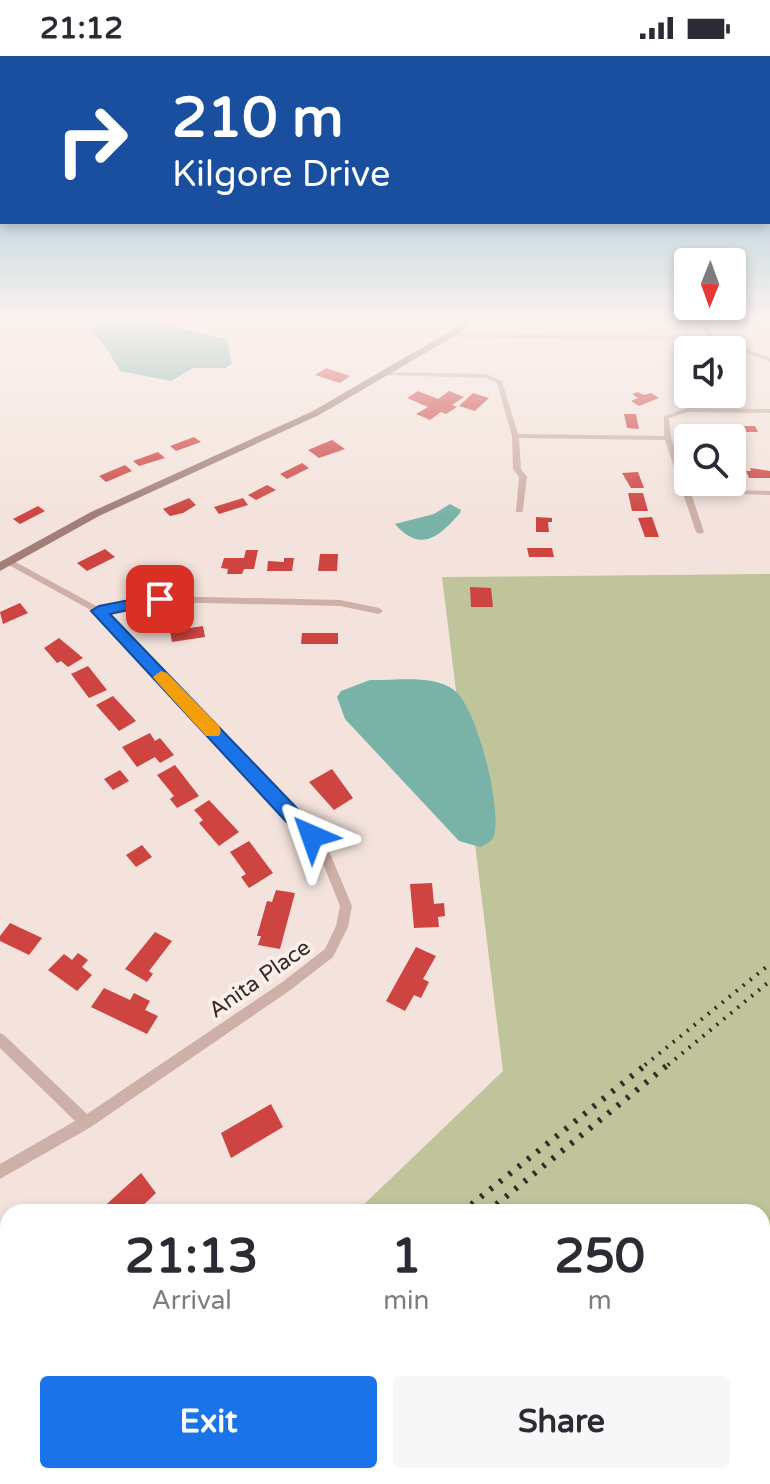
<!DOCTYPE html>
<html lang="en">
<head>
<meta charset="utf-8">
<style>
  :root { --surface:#fff; --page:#f7f7f7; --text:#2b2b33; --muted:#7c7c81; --accent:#1a73e8 }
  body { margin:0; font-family:"Varela Round",sans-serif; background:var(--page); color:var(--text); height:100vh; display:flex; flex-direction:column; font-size:30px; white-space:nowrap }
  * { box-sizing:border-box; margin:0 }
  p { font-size:26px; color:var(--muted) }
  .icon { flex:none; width:44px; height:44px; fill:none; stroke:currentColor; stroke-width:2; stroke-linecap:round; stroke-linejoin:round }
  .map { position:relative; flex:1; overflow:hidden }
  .sheet { position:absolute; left:0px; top:1148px; width:770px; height:280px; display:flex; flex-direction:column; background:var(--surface); border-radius:24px 24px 0 0; box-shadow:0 4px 12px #0003 }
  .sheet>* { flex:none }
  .top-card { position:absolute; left:0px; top:0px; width:770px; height:168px; box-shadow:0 4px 12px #0003; background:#1a4fa0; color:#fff; overflow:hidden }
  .needle { width:52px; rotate:181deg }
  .controls { position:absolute; left:674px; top:192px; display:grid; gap:16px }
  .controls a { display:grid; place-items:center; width:72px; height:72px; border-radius:8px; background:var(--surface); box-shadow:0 4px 12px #0003; font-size:40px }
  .pin { position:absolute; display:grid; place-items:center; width:68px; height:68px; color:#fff; margin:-34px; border-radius:16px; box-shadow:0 4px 12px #0006 }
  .me { position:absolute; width:88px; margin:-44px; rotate:317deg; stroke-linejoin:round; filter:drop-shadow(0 0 6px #0008) }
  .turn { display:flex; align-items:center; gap:28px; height:168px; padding:0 40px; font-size:36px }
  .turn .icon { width:104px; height:104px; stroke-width:2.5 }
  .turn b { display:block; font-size:56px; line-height:68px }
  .eta { display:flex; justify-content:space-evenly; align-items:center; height:136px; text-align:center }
  .eta b { font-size:48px; font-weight:700; line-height:56px }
  .primary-button { display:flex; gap:16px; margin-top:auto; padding:16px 40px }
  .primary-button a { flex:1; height:92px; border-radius:8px; background:var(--accent); color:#fff; font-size:32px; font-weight:700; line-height:92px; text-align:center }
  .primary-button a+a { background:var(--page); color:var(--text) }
  .status { display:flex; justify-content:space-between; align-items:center; height:56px; padding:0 40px; background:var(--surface); direction:ltr }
  .status svg { height:22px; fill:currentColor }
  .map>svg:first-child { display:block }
  .green { fill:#bfc49b }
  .water { fill:#79b3a8 }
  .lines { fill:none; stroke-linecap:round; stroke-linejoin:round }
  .stream { stroke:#79b3a8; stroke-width:6 }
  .building { fill:#cd4441 }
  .street { fill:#cdb0a7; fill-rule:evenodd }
  .secondary { fill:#a17e78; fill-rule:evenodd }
  .rail-far1 { stroke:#392a28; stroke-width:4; stroke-dasharray:2 7; stroke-linecap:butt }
  .rail { stroke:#392a28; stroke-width:6; stroke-dasharray:3 9; stroke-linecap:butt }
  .route { fill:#1a73e8; stroke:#114b97; stroke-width:2 }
  .slow { fill:#f59e0b }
  .labels { text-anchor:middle; stroke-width:8; stroke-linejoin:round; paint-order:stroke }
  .street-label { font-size:22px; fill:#392a28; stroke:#fbefe9 }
</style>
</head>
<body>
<div class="status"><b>21:12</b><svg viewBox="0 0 49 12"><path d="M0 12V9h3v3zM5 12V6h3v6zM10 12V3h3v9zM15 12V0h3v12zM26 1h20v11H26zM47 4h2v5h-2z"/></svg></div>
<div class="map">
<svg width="770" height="1428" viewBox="0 0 770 1428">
  <rect width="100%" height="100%" fill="#f4e3dc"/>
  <path class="green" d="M770,518V1428H72L80,1420H762V1156H356L503,1015L442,521Z"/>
  <path class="water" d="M125,260L227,283L232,308L225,312H193L171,325L120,315L105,290L88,273Z
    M450,448L461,454L460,457C440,480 421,498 395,468L434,458Z
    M370,624C395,625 433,618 454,634C477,651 502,752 494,780C492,786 486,788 480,791L459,785L345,663L337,641L341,635Z"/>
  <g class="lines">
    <path class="stream" d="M762,1259L770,1252
      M525,1428L534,1420"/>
  </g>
  <path class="building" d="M326,312L350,320L340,327L315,319Z
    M418,335L438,343L449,335L464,341L452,349L457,351L446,358L441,356L430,364L416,358L428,351L407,342Z
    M638,336L644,339L651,337L659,342L639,350L631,345L638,342L632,338Z
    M473,337L489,342L475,355L459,350Z
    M624,358H636L639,373L627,372Z
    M727,370H755L758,376H729Z
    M194,381L201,386L176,395L170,390Z
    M332,384L345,393L319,402L308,394Z
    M158,396L165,402L139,410L133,405Z
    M302,407L309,412L287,423L280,418Z
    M125,409L132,415L106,426L99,420Z
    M750,412L770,415V422H749L746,415H751Z
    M638,416L644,432H631L622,417Z
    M267,429L276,434L256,444L248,439Z
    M628,437H643L648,455H632Z
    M189,442L196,449L183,457L170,460L163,453Z
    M243,442L248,449L219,458L214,451Z
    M38,450L45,455L20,468L13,463Z
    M536,461L552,462V466H548L549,476H536Z
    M652,461L659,481H645L638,462Z
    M527,492H552L554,501H529Z
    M105,493L115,501L87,515L77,507Z
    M246,494H258L254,513H244L242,518H227L228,513L221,512L224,502H244Z
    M320,498H338L337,515H318Z
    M284,502H294L292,515H267L268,505L284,506Z
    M470,531L491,532L493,551H471Z
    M20,547L28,557L3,568L0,556Z
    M203,570L205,581L172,586L170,575Z
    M302,577H338V588H301Z
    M59,582L83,602L68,611L61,605L57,607L44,592Z
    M88,610L107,634L89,642L71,618Z
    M113,640L136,665L119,675L96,649Z
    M150,677L155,685L160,682L174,699L160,707L155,701L137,711L122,691Z
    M175,709L199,740L177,752L170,743L174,740L157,719Z
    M332,713L353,742L334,754L309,726Z
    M120,714L129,725L113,734L104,723Z
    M209,744L239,776L219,790L199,767L203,764L194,754Z
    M249,785L273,817L249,832L241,821L246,818L230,796Z
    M142,789L152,801L136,811L126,799Z
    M432,827L434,848L444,847L445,860L438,861L439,871L414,872L410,828Z
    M276,834L295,837L280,893L258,889L261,880H257L267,845L272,846Z
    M10,867L42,882L29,899L0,885V880Z
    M155,876L172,885L149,915L153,918L147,926L125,913Z
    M416,891L436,900L423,923L429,926L421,942L414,939L405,955L386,945Z
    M78,897L88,904L82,911L92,919L77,935L48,914L64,898L72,904Z
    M104,932L130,944L134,937L150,945L145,954L158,960L147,978L91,951Z
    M271,1048L283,1071L231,1102L221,1077Z
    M141,1117L156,1137L136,1156H98Z"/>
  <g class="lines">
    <path class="street" d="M698,260H704L713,281L770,302V306L710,284L450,281L447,279L450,277L707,280Z
      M385,316L486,318L502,325L518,378L664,380V360L688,352L770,353V357L688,356L669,362L671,382L689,433L770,435V439L691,437L704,476L700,478L696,476L665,384L519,382L521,413L527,421L523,454L522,456H516L519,421L513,413L512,380L497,327L485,322L383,319L382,318Z
      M10,503L100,552L160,540L340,544L379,552L383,555L379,558L340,550L160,546L105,557L316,777L331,800L352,850L348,871L333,901L289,935L91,1071L0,1123V1108L75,1065L0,992V977L4,979L87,1058L281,927L325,893L336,870L340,850L322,805L308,783L96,557L7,508V504Z"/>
    <path class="secondary" d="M471,260H480L453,281L319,359L99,460L0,515V506L91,456L313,355L447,277Z"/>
    <path class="rail-far1" d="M645,1009L770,908
      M668,1009L770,925"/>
    <path class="rail" d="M462,1156L648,1007
      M487,1156L670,1007
      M123,1428L133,1420
      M152,1428L162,1420"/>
  </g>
  <linearGradient id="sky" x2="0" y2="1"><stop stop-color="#7bb4ce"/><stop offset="0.57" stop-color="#faf2ef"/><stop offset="1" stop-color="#faf2ef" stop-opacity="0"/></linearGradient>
  <rect width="770" height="460" fill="url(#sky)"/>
  <path class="route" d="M160,538L167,543L165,546L110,558L318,774L321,780L318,786H305L91,555L99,550Z"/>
  <path class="slow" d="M161,615L167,617L219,670L221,675L219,680H206L156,625L153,621Z"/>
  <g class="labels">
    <g class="street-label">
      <text transform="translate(259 922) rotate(-35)" y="8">Anita Place</text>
    </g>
  </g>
</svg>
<div class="controls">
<a><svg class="needle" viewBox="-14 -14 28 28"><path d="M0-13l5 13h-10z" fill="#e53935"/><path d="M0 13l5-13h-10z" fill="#7c7c81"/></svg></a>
<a><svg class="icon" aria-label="sound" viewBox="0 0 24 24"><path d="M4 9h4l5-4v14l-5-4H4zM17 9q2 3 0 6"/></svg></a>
<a><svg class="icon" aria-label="search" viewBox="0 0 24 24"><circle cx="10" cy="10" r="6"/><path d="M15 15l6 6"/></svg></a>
</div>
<div class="pin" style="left:160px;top:543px;background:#d93025"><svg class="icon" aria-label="arrive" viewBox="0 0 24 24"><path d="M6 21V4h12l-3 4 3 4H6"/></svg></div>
<svg class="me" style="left:312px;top:780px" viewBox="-20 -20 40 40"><path d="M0-17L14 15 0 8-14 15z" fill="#1a73e8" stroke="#fff" stroke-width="4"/></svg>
<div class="top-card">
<div class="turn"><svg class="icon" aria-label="right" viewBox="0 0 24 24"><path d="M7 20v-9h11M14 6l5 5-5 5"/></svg><div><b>210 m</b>Kilgore Drive</div></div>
</div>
<section class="sheet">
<div class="eta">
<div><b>21:13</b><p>Arrival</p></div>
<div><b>1</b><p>min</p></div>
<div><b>250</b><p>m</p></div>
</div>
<div class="primary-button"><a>Exit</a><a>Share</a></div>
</section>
</div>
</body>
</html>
